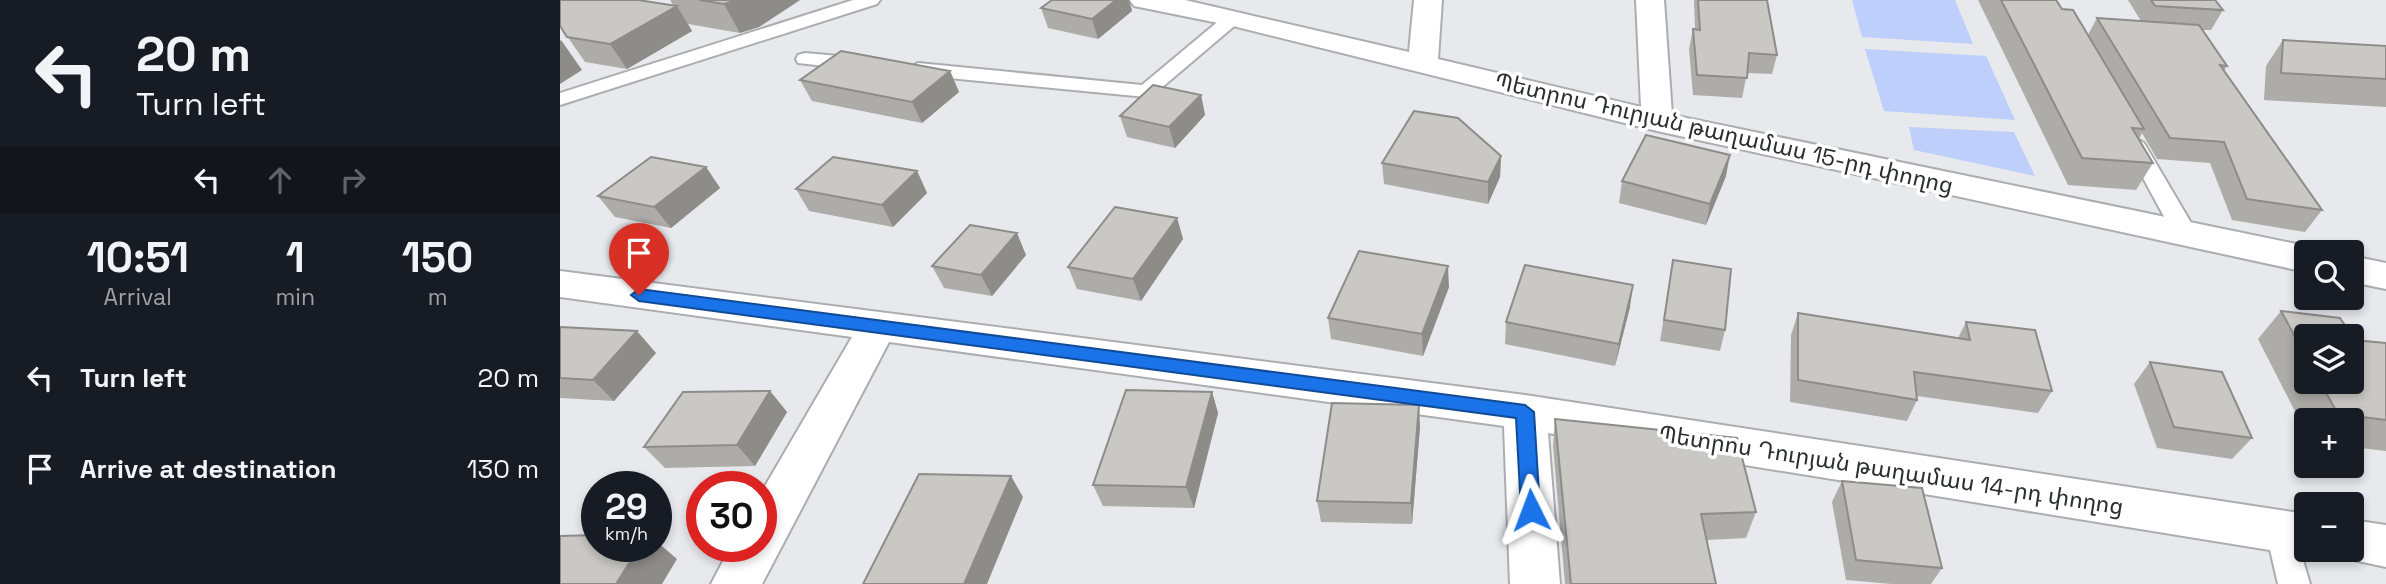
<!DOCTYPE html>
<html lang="en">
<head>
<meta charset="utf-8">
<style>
  :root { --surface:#171b24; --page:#242831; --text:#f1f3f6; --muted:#9ea1a6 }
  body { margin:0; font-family:"Space Grotesk","Noto Sans Armenian",sans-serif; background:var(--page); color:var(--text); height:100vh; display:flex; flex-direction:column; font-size:26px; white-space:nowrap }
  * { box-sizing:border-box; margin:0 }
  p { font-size:23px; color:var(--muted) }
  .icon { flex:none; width:38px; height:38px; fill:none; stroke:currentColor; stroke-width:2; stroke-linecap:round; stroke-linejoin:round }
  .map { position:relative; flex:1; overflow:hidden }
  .panel { display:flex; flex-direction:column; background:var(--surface); width:560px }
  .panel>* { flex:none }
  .guide { background:#171b24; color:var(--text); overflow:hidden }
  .fabs { position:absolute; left:1734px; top:240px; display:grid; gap:14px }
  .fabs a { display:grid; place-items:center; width:70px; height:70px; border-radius:7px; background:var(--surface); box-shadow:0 4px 10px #0003; font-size:35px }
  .speed { position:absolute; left:21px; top:471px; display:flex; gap:14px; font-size:35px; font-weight:700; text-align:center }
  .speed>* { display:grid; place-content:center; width:91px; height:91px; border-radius:50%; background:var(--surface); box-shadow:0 4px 10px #0003; line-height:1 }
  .speed small { font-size:18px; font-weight:400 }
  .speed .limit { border:10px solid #d22; background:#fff; color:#111 }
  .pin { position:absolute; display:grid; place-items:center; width:60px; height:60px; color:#fff; margin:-72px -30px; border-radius:50% 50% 50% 0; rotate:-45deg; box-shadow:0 0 7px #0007 }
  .pin .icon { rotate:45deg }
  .me { position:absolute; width:77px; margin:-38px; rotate:357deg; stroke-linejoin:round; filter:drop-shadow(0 0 5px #0008) }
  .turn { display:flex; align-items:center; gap:24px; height:147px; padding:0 21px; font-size:32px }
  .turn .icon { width:91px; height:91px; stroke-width:2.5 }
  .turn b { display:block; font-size:49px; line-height:60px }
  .lanes { display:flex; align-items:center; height:66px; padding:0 21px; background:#0003; justify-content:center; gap:35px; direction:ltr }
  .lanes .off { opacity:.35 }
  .eta { display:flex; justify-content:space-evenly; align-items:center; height:119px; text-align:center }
  .eta b { font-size:42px; font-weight:600; line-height:49px }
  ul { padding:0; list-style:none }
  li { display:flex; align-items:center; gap:21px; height:91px; padding:0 21px }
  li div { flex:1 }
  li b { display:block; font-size:26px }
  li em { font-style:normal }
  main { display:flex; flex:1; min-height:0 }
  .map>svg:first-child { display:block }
  .green { fill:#bdcffa }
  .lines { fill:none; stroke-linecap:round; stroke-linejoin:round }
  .service-casing { stroke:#abadb1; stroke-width:4 }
  .minor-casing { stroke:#abadb1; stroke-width:4 }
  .service { fill:#fff; fill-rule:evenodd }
  .minor { fill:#fff; fill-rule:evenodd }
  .wall { fill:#aeaca9 }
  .shaded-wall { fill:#8d8c89 }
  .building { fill:#cac8c4; stroke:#8d8c89; stroke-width:2 }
  .route { fill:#1a73e8; stroke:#114b97; stroke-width:2 }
  .labels { text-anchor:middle; stroke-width:7; stroke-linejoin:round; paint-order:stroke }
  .street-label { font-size:23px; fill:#2d2e30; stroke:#fff }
</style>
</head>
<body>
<main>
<section class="panel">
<div class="guide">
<div class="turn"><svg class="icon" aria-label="left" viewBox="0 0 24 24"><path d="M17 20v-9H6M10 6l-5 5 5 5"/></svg><div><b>20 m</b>Turn left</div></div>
<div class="lanes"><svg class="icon" aria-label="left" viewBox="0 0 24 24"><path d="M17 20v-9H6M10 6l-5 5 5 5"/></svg><svg class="icon off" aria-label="ahead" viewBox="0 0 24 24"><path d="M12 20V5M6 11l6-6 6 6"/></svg><svg class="icon off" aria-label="right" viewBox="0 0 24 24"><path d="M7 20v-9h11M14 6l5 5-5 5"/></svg></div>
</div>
<div class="eta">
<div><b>10:51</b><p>Arrival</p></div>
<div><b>1</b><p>min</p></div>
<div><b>150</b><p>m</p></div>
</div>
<ul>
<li><svg class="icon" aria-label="left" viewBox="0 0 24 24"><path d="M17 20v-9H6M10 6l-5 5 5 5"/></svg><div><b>Turn left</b></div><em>20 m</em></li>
<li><svg class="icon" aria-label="arrive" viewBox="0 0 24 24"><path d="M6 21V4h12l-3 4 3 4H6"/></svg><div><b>Arrive at destination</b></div><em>130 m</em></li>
</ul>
</section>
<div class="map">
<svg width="1826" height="584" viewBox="0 0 1826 584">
  <rect width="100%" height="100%" fill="#e7e9ed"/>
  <path class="green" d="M1292,0H1395L1413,44L1302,37Z
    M1305,49L1426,56L1455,120L1324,111Z
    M1349,127L1454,132L1475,176L1354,150Z"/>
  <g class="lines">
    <defs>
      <path id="service" d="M293,0H320L317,4L0,105V93Z
        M673,13L682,18L679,22L593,95L586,97L358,75L348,69L358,63L582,85L667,14Z
        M245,53L301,58L310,64L301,70L238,63L236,59L238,55Z
        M1574,137L1584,143L1637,233L1633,238H1617L1613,233L1564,143Z
        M1721,519L1732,523L1750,584H1718L1706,532L1710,523Z"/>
      <path id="minor" d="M570,0H625L849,52L854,0H882L878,59L1081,107L1076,0H1104L1112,115L1746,246L1760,252H1746V272L1097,131L673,26L584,8L574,6Z
        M1792,256L1826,263V289L1792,282Z
        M0,271L965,395L1746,514V550H1763L1746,556L988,433L1000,584H950L944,426L329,342L202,584H151L171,546H201V493L292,337L0,297Z
        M1792,520L1826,525V567L1775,556L1772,550H1792Z"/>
    </defs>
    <use href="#service" class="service-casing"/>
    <use href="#minor" class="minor-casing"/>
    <use href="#service" class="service"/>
    <use href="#minor" class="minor"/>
  </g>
  <path class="wall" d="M110,0H240L199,27L180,33L128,24L132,31L67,69L25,62L0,26L113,5Z
    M492,0H569L572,11L538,39L488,28L481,8Z
    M1134,0H1207L1217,55L1212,74L1187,73L1182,98L1133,95L1129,49L1133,29H1135Z
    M1418,0H1496L1502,9L1528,35L1537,18L1581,21L1568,0H1655L1663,10L1651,30H1642L1667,66L1664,71L1762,210L1745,232L1672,220L1650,163L1597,159L1582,133L1579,139L1593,163L1576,190L1508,185Z
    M1723,40L1826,46V107L1704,100L1706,66Z
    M390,71L399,92L362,123L252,101L240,80Z
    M641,95L645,115L615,148L567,137L560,116Z
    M941,156L940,177L928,204L824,184L822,163Z
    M146,167L160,188L111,228L55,217L38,196Z
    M357,171L367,193L333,227L249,211L236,189Z
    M1166,176L1146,225L1059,203L1062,181Z
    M617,218L623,239L581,301L517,289L508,267Z
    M466,255L432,296L384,288L372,266Z
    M1113,260L1165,330L1160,351L1100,341Z
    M889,287L863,356L771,339L768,318Z
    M1070,307L1055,366L945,344L946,322Z
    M1721,311L1746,336V382H1792L1794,340L1826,343V451L1792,447V420H1746V433L1698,339Z
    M1238,313L1398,338L1406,322L1492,391L1478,413L1357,396V400L1347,421L1230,402L1231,335Z
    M0,327L96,353L54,401L0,398Z
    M1590,362L1692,438L1672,459L1597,448L1574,384Z
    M210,391L227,412L195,466L105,468L84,447Z
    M652,392L658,413L634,508L543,506L533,485Z
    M995,419L1196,512L1186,538L1147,540L1156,584H1005L993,446Z
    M860,427L852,524L761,522L757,501Z
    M1282,481L1382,568L1371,584H1332L1286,580L1272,502Z"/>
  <path class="shaded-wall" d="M177,0H240L199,27L180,33L164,4Z
    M556,0H569L572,11L538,39L532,19Z
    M117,6L132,31L67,69L50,44Z
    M1,40L22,70L0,84V41Z
    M390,71L399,92L362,123L352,102Z
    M641,95L645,115L615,148L609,127Z
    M1170,155L1166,176L1146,225L1150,204Z
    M941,156L940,177L928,204V182Z
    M146,167L160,188L111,228L94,207Z
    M357,171L367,193L333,227L322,205Z
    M617,218L623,239L581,301L573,279Z
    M457,233L466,255L432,296L421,275Z
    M888,266L889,287L863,356L862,334Z
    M1073,285L1070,307L1055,366L1059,344Z
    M77,331L96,353L54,401L33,380Z
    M210,391L227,412L195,466L177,445Z
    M652,392L658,413L634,508L626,487Z
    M859,405L860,427L852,524L851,503Z
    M451,476L463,497L427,584H404Z
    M96,541L117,559L102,584H56L80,546H96Z"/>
  <path class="building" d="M0,0H78L117,6L50,44L7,37L0,26Z
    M139,0H177L164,4Z
    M492,0H556L532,19L481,8Z
    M1138,0H1207L1217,55L1189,53L1187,78L1137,75L1133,29L1140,30Z
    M1441,0H1496L1502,9L1513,10L1584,129L1572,128L1593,163L1522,158Z
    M1591,0H1655L1663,10L1595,6Z
    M1537,18L1639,25L1667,66L1660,65L1762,210L1687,199L1664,142L1610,138Z
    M1723,40L1826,46V79L1721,73Z
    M281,51L390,71L352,102L240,80Z
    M593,85L641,95L609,127L560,116Z
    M854,111L898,118L941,156L928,182L822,163Z
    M1086,135L1170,155L1150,204L1062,181Z
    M91,157L146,167L94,207L38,196Z
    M273,157L357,171L322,205L236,189Z
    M555,207L617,218L573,279L508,267Z
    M410,225L457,233L421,275L372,266Z
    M799,251L888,266L862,334L768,318Z
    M1113,260L1171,269L1165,330L1104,320Z
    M965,265L1073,285L1059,344L946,322Z
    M1721,311L1780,318L1792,336H1746V357Z
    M1238,313L1410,340L1406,322L1475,330L1492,391L1354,372L1357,400L1238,380Z
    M0,327L77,331L33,380L0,378Z
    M1792,337L1794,340L1826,343V420L1778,414L1760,382H1792Z
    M1590,362L1662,372L1692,438L1614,427Z
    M566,390L652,392L626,487L533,485Z
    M210,391L177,445L84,447L123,392Z
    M772,403L859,405L851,503L757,501Z
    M995,419L1177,438L1196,512L1141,514L1156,584H1011Z
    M359,474L451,476L404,584H303Z
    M1282,481L1362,488L1382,568L1296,560Z
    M37,535V546H80L56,584H0V536Z"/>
  <path class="route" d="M79,289L965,405L974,412L980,510L977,516L971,518L964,516L961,510L956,418L79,301L71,295Z"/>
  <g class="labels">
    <g class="street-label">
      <text transform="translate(1164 133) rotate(13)" y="8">Պետրոս Դուրյան թաղամաս 15-րդ փողոց</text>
      <text transform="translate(1331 470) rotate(9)" y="8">Պետրոս Դուրյան թաղամաս 14-րդ փողոց</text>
    </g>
  </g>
</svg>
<div class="fabs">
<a><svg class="icon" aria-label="search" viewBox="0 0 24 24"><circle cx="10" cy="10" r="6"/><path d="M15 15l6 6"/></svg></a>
<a><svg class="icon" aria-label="layers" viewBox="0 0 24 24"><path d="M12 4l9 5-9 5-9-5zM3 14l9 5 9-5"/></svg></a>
<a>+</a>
<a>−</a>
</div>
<div class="speed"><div>29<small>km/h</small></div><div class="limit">30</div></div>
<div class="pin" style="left:79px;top:295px;background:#d93025"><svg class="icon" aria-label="arrive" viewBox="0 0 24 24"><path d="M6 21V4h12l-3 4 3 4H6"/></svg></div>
<svg class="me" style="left:971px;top:510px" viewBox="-20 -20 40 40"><path d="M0-17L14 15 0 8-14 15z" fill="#1a73e8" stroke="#fff" stroke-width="4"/></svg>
</div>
</main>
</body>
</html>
